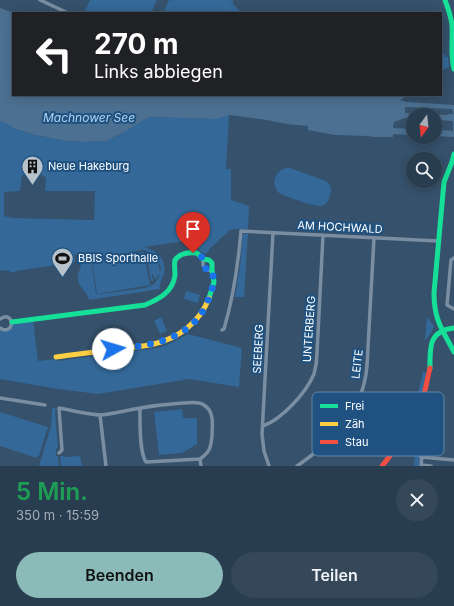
<!DOCTYPE html>
<html lang="de">
<head>
<meta charset="utf-8">
<style>
  :root { --surface:#283d50; --page:#34485a; --text:#f1f3f6; --muted:#a5aeb7; --line:#445667; --accent:#8bbbb9 }
  body { margin:0; font-family:Inter,sans-serif; background:var(--page); color:var(--text); height:100vh; display:flex; flex-direction:column; font-size:15px; white-space:nowrap }
  * { box-sizing:border-box; margin:0 }
  p { font-size:13px; color:var(--muted) }
  .icon { flex:none; width:22px; height:22px; fill:none; stroke:currentColor; stroke-width:2; stroke-linecap:round; stroke-linejoin:round }
  .map { position:relative; height:466px; overflow:hidden }
  .sheet { display:flex; flex-direction:column; background:var(--surface); flex:1 }
  .sheet>* { flex:none }
  .top-card { position:absolute; left:12px; top:12px; width:430px; height:84px; border-radius:0px; box-shadow:0 2px 10px #0003,0 0 0 1px var(--line); background:#202124; color:#fff; overflow:hidden }
  .needle { width:26px; rotate:195deg }
  .fabs { position:absolute; left:406px; top:108px; display:grid; gap:8px }
  .fabs a { display:grid; place-items:center; width:36px; height:36px; border-radius:50%; background:var(--surface); box-shadow:0 2px 10px #0003,0 0 0 1px var(--line); font-size:20px }
  .pin { position:absolute; display:grid; place-items:center; width:34px; height:34px; color:#fff; margin:-41px -17px; border-radius:50% 50% 50% 0; rotate:-45deg; box-shadow:0 0 4px #0007 }
  .pin .icon { rotate:45deg }
  .me { position:absolute; width:44px; margin:-22px; rotate:84deg; stroke-linejoin:round; filter:drop-shadow(0 0 3px #0008) }
  .turn { display:flex; align-items:center; gap:14px; height:84px; padding:0 16px; font-size:18px }
  .turn .icon { width:52px; height:52px; stroke-width:2.5 }
  .turn b { display:block; font-size:28px; line-height:34px }
  .round { display:grid; place-items:center; flex:none; width:42px; height:42px; border-radius:21px; background:var(--page) }
  .head { display:flex; align-items:center; justify-content:space-between; height:68px; padding:0 16px }
  h1 { font-size:24px; font-weight:600; line-height:30px; color:#1e9e55 }
  .button { display:flex; gap:8px; margin-top:auto; padding:8px 16px }
  .button a { flex:1; height:46px; border-radius:24px; background:var(--accent); color:#111; font-size:16px; font-weight:600; line-height:46px; text-align:center }
  .button a+a { background:var(--page); color:var(--text) }
  .map>svg:first-child { display:block }
  .green { fill:#336898; fill-rule:evenodd }
  .water { fill:#4c7091; fill-rule:evenodd }
  .lines { fill:none; stroke-linecap:round; stroke-linejoin:round }
  .stream { stroke:#4c7091; stroke-width:1 }
  .street { stroke:#7b8ea1; stroke-width:3.5 }
  .fast { stroke:#16e098; stroke-width:5 }
  .slow { stroke:#ffcf43; stroke-width:5 }
  .jam { stroke:#f24e42; stroke-width:5 }
  .route { stroke:#1a73e8; stroke-width:7; stroke-dasharray:0 12.6 }
  .labels { text-anchor:middle; stroke-width:4; stroke-linejoin:round; paint-order:stroke }
  .poi-label { font-size:11px; fill:#fff; stroke:#1f5281; text-anchor:start }
  .street-label { font-size:11px; fill:#fff; stroke:#1f5281 }
  .water-label { font-size:12px; font-style:italic; fill:#b0d3f0; stroke:#1f5281 }
  .key { fill:#1f5281; stroke:#6286a7; stroke-width:1 }
  .key-label { font-size:11px; fill:#fff }
</style>
</head>
<body>
<div class="map">
<svg width="454" height="466" viewBox="0 0 454 466">
  <rect width="100%" height="100%" fill="#35516b"/>
  <path class="green" d="M90,0H157L151,13H84Z
    M169,0H233V4L242,13H163Z
    M441,52L443,53L446,57H448L449,67L441,71Z
    M229,115L226,169H231V200L249,206L248,229H234L228,231V233C220,237 217,244 210,248L208,252L206,254L201,252L192,240L144,247C156,250 167,259 164,274C162,280 159,283 160,289L89,300C88,292 80,289 78,280C77,274 80,270 81,264C81,261 80,257 79,254L74,255L75,262L16,271L14,273L6,270L0,271V121L4,122L13,128L35,135L67,141L88,142L97,141L104,142L128,130L145,119L150,117L216,119ZM22,175H42L46,178L45,191H95L94,220L12,218L4,216V192L20,191ZM143,250L148,252L146,253L151,281H153L152,274H153L155,280L160,273L158,261L151,255V261H150L149,252L152,254L157,258L161,268L160,272L159,277L154,284L145,288L101,294H96L91,259L97,258Z
    M286,168H290L326,181C331,185 332,189 330,195C329,200 327,205 321,206C315,207 284,196 279,193C270,184 275,171 286,168Z
    M248,233L244,297H235L240,266L243,234Z
    M144,252L150,285L97,294L92,260Z
    M186,291L200,295L198,303L184,299Z
    M161,317L167,331L160,334L154,321Z
    M427,317L434,326L431,333L425,341Z
    M33,319L38,361L56,359L57,361L158,348L169,344L188,334L242,348L239,387L189,379L98,394L58,389L0,379V328L4,330L12,324Z
    M423,372H426L425,381L419,404L415,403L419,389Z
    M53,408L57,409V410H55L58,448L56,449V456H58L59,466H39L51,426L52,409Z
    M182,409L183,418H197V444L182,453L159,455L154,412Z
    M0,412L48,427L39,456H37V458L0,446Z
    M407,440C425,442 420,453 419,466H414L415,450L405,442Z
    M60,456H64L65,457L80,456L82,466H61Z"/>
  <path class="water" d="M0,8L14,13H13V95H402L405,97L400,100L407,102L454,105V137L435,136V130L443,131V130L453,131V121L435,120V115H413V119L405,118L394,122L393,128L413,129V135L393,134V137H373L368,136L335,135L308,130V126L287,124L267,120L230,115L216,119L150,117L145,119L128,130L104,142L97,141L88,142L67,141L35,135L13,128L4,122L0,121ZM405,107L452,109L453,111V114H448V115H447L405,113Z"/>
  <g class="lines">
    <path class="stream" d="M219,0L233,13
      M441,66L443,67"/>
    <path class="street" d="M40,0L68,13
      M454,258L451,260L447,305L454,309
      M203,259V265C205,268 208,272 212,270
      M0,319C15,309 15,337 0,328
      M222,330L224,329C234,295 238,266 241,231L438,241
      M0,398L45,405
      M100,415L106,466
      M263,426C282,419 306,393 314,374C316,367 317,360 317,353L323,235
      M406,435L422,444
      M59,453L62,450L59,408C70,410 90,415 101,415C112,414 124,411 135,409C151,406 167,404 183,403C190,403 198,401 204,405C215,412 212,425 212,436C211,447 210,452 200,459L146,462C139,451 140,422 140,408
      M421,457L454,460
      M200,459L201,466
      M421,465L431,466
      M269,466L264,451L262,434L273,233
      M297,466C322,449 348,425 360,396C364,387 366,376 367,366L374,238
      M421,466L426,412"/>
    <path class="fast" d="M445,0C448,8 451,16 452,25C453,40 450,54 454,69
      M454,154L452,162L444,182L434,293C434,320 442,329 454,352
      M12,322L145,305C159,299 173,292 175,275C175,270 174,265 175,260C180,253 189,252 197,253L203,259L209,260L212,263V270L214,282L209,298
      M430,368C430,348 428,331 454,328"/>
    <path class="slow" d="M56,357C76,354 97,352 117,349C129,347 142,347 154,344C179,338 200,322 209,298"/>
    <path class="jam" d="M382,466C397,447 412,428 421,405C425,393 427,380 430,368"/>
  </g>
  <g class="lines">
    <path class="route" d="M113,349C149,346 190,341 207,303C212,291 215,283 212,270C208,272 205,268 203,265V259C200,255 199,253 193,253"/>
  </g>
  <defs>
    <symbol id="building-pin" viewBox="-11 -11 22 30"><path d="M0 17L-7.5 6A9.5 9.5 0 1 1 7.5 6Z" fill="#b8c2cb" stroke="#1f5281"/><path d="M-4-6H4V6H1V3H-1V6H-4ZM-2.5-4.3h1.7v1.8h-1.7ZM.8-4.3h1.7v1.8H.8ZM-2.5-1h1.7V.8h-1.7ZM.8-1h1.7V.8H.8Z" fill="#111"/></symbol>
    <symbol id="stadium-pin" viewBox="-11 -11 22 30"><path d="M0 17L-7.5 6A9.5 9.5 0 1 1 7.5 6Z" fill="#b8c2cb" stroke="#1f5281"/><path d="M0-5a6.5 5 0 1 0 0 10a6.5 5 0 1 0 0-10ZM-3.5-1.8h7v3.6h-7Z" fill="#111"/></symbol>
  </defs>
  <g fill-rule="evenodd">
    <use href="#building-pin" x="20" y="154" width="25" height="34"/>
    <use href="#stadium-pin" x="50" y="246" width="25" height="34"/>
  </g>
  <g class="labels">
    <g class="poi-label">
      <text x="48" y="170">Neue Hakeburg</text>
      <text x="78" y="262">BBIS Sporthalle</text>
    </g>
    <g class="street-label">
      <text transform="translate(340 227) rotate(3)" y="4">AM HOCHWALD</text>
      <text transform="translate(309 329) rotate(-86)" y="4">UNTERBERG</text>
      <text transform="translate(258 349) rotate(-87)" y="4">SEEBERG</text>
      <text transform="translate(357 364) rotate(-83)" y="4">LEITE</text>
    </g>
    <g class="water-label">
      <text x="89" y="122">Machnower See</text>
    </g>
  </g>
  <rect x="312" y="392" width="132" height="64" rx="6" class="key"/>
  <rect x="320" y="404" width="18" height="4" fill="#16e098"/>
  <rect x="320" y="422" width="18" height="4" fill="#ffcf43"/>
  <rect x="320" y="440" width="18" height="4" fill="#f24e42"/>
  <g class="key-label">
    <text x="345" y="410">Frei</text>
    <text x="345" y="428">Zäh</text>
    <text x="345" y="446">Stau</text>
  </g>
</svg>
<div class="fabs">
<a><svg class="needle" viewBox="-14 -14 28 28"><path d="M0-13l5 13h-10z" fill="#e53935"/><path d="M0 13l5-13h-10z" fill="#a5aeb7"/></svg></a>
<a><svg class="icon" aria-label="search" viewBox="0 0 24 24"><circle cx="10" cy="10" r="6"/><path d="M15 15l6 6"/></svg></a>
</div>
<div class="pin" style="left:193px;top:253px;background:#d93025"><svg class="icon" aria-label="arrive" viewBox="0 0 24 24"><path d="M6 21V4h12l-3 4 3 4H6"/></svg></div>
<svg class="me" style="left:113px;top:349px" viewBox="-20 -20 40 40"><circle r="19" fill="#fff"/><path d="M0-13L10 11 0 6-10 11z" fill="#1a73e8"/></svg>
<div class="top-card">
<div class="turn"><svg class="icon" aria-label="left" viewBox="0 0 24 24"><path d="M17 20v-9H6M10 6l-5 5 5 5"/></svg><div><b>270 m</b>Links abbiegen</div></div>
</div>
</div>
<section class="sheet">
<div class="head"><div><h1>5 Min.</h1><p>350 m · 15:59</p></div><a class="round"><svg class="icon" aria-label="close" viewBox="0 0 24 24"><path d="M6 6l12 12M18 6L6 18"/></svg></a></div>
<div class="button"><a>Beenden</a><a>Teilen</a></div>
</section>
</body>
</html>
